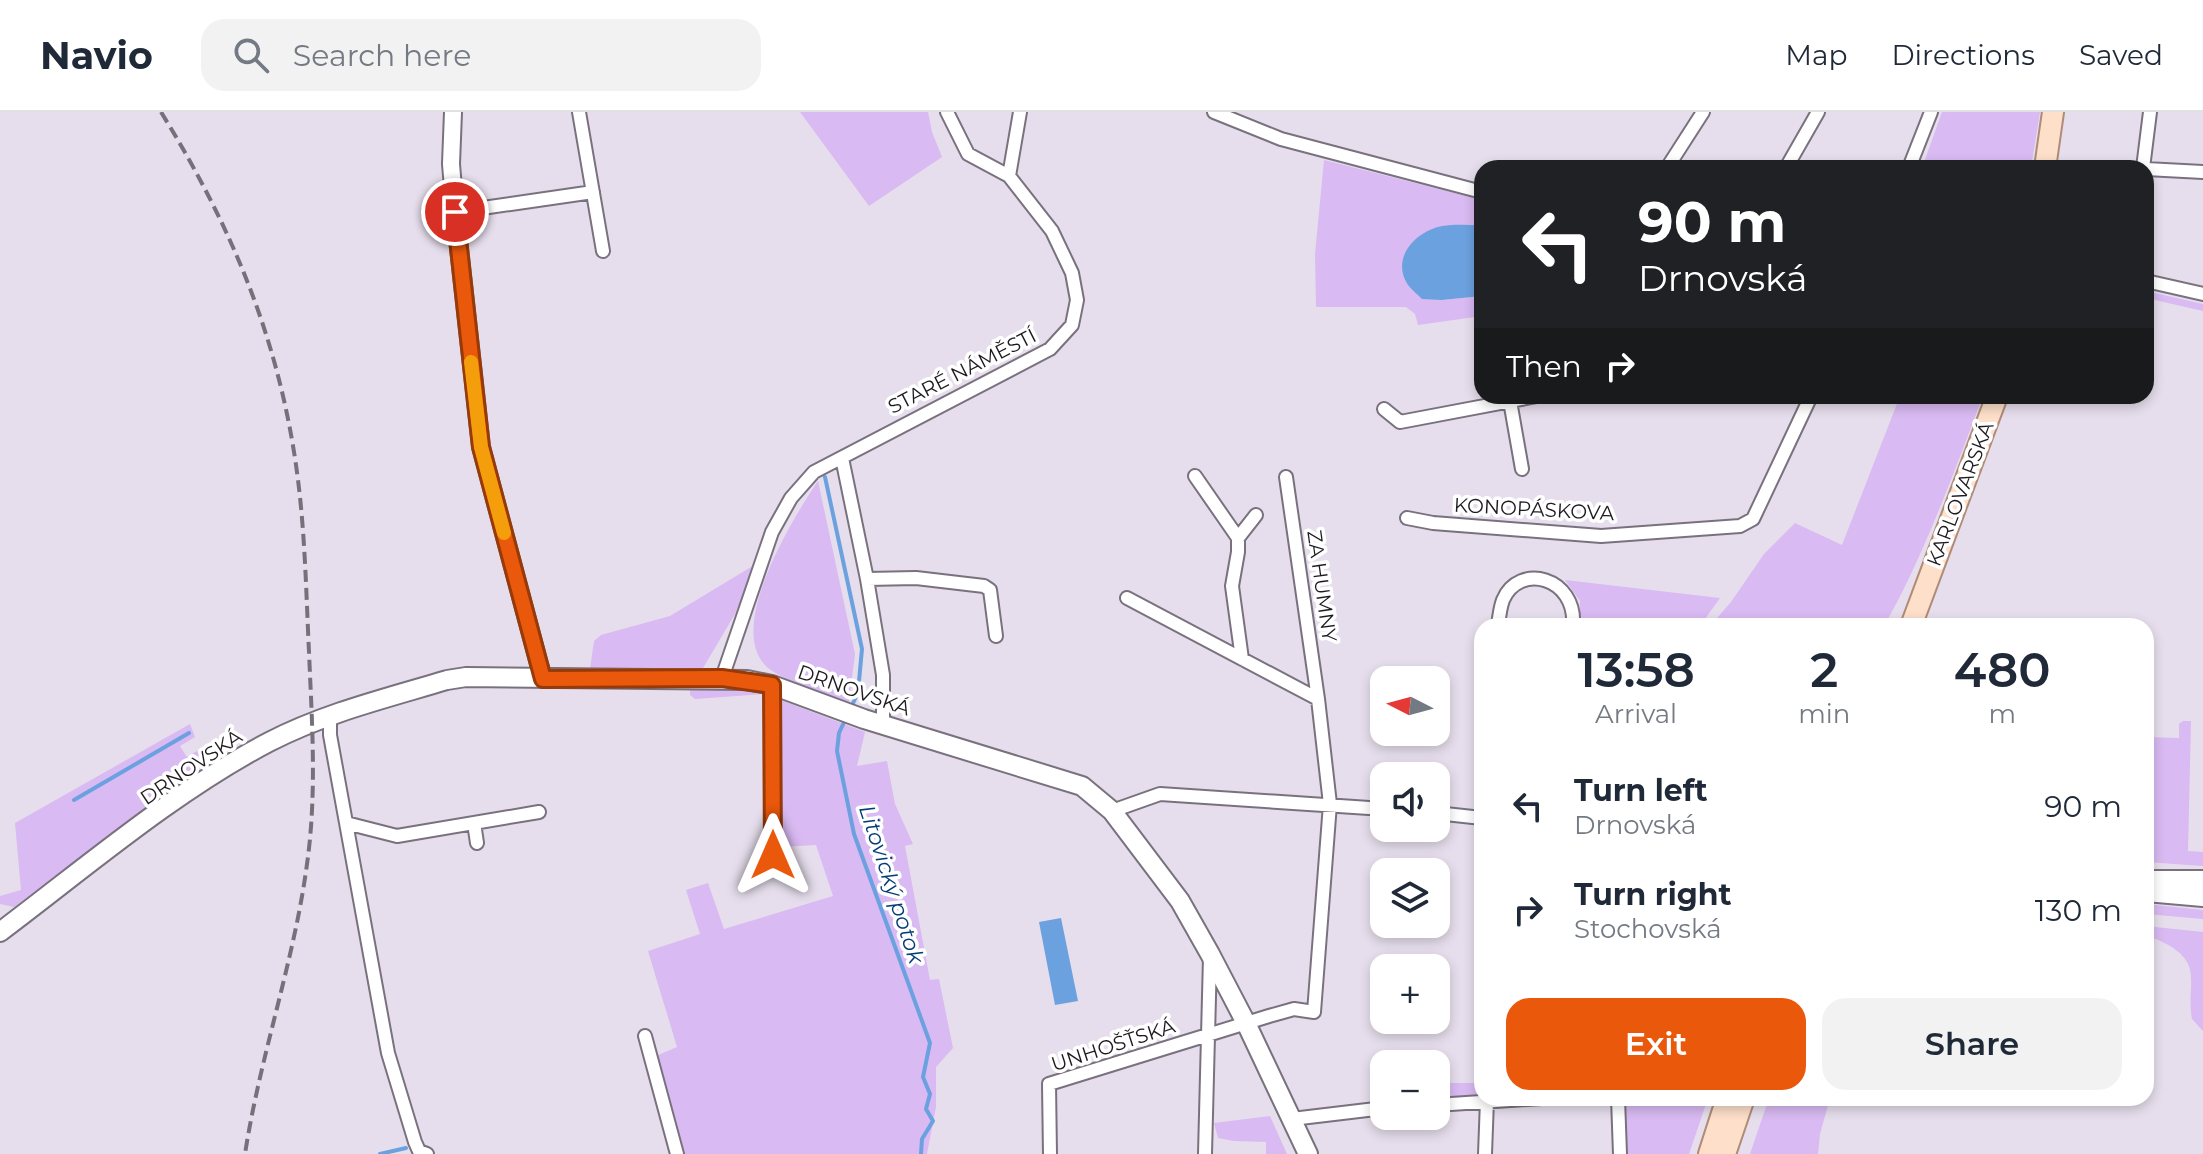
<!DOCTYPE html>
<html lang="en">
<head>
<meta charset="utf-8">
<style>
  :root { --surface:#fff; --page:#f2f2f3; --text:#1f2937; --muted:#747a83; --line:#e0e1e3; --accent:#ea580c }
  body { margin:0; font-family:Montserrat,sans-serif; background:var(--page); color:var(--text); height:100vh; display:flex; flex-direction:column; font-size:30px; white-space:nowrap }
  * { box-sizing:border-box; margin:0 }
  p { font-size:26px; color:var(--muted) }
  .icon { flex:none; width:44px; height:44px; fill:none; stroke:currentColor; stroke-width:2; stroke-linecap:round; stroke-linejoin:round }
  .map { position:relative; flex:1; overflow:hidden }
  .details { position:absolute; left:1474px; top:506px; width:680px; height:488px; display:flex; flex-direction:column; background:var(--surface); border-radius:24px; box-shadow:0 4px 12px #0003 }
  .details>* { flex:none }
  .guide { position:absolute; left:1474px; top:48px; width:680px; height:244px; border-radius:24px; box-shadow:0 4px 12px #0003; background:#202124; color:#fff; overflow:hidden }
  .needle { width:52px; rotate:276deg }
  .buttons { position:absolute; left:1370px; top:554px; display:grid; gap:16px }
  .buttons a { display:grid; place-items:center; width:80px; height:80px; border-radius:16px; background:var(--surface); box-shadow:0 4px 12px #0003; font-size:40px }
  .pin { position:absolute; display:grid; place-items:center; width:68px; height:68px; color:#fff; margin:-34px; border:4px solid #fff; border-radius:50%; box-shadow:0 2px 8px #0007 }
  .me { position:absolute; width:88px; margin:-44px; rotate:0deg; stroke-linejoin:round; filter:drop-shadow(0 0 6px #0008) }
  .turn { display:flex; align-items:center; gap:28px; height:168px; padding:0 32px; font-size:36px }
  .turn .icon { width:104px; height:104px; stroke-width:2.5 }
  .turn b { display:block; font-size:56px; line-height:68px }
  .then { display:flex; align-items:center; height:76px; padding:0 32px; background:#0003; gap:16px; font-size:30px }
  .eta { display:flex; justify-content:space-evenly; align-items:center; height:136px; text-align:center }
  .eta b { font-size:48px; font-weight:600; line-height:56px }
  .cta { display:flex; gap:16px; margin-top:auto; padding:16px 32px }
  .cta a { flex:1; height:92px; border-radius:24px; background:var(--accent); color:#fff; font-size:32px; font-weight:600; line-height:92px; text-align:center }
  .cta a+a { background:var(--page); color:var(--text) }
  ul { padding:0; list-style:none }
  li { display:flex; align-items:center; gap:24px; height:104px; padding:0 32px }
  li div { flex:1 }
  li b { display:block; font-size:30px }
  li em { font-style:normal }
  header { display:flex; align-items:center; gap:48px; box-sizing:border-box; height:112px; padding:0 40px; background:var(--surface); border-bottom:2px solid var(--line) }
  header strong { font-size:38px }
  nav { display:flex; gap:44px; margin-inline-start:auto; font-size:28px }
  .search { width:560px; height:72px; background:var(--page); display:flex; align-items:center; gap:20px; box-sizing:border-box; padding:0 28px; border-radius:24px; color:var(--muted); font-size:30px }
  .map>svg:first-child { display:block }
  .green { fill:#d9baf2 }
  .water { fill:#6ca1e0 }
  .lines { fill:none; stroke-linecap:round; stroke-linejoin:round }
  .stream { stroke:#6ca1e0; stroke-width:4 }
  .minor-casing { stroke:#79727e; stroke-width:16 }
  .tertiary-casing { stroke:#79727e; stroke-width:20 }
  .secondary-casing { stroke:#79727e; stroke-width:22 }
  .primary-casing { stroke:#ae8c77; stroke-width:24 }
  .minor { stroke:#fff; stroke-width:12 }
  .tertiary { stroke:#fff; stroke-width:16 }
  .secondary { stroke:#fff; stroke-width:18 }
  .primary { stroke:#fddfca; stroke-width:20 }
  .rail { stroke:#757079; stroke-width:4; stroke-dasharray:12 6; stroke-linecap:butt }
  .route-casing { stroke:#983908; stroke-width:20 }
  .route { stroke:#ea580c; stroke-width:14 }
  .slow { stroke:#f59e0b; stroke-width:14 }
  .labels { text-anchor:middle; stroke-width:7; stroke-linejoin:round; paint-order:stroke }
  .street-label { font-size:20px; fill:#1d1a1f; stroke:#fff }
  .water-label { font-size:22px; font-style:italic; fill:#043d76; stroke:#fff }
</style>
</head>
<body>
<header>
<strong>Navio</strong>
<div class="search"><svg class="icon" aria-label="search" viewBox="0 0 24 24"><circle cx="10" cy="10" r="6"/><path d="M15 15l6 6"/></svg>Search here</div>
<nav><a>Map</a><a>Directions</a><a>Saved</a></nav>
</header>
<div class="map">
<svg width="2203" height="1042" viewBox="0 0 2203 1042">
  <rect width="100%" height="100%" fill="#e6deec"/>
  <path class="green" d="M800,0H928L932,20L942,45L869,94Z
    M1942,0H2040L2031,56H1922Z
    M1324,48L1482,88V114L1480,113L1442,188L1482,184V204L1418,213L1415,202L1406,195H1316L1315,142Z
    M2146,179L2203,192V199L2146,186Z
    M1900,284H1983C1954,360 1924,444 1884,514H1710L1731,490L1764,442L1795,411L1842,433Z
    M818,369L855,542L849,590C829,583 777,567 765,553C727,513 793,406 818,369Z
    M756,452L735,502L703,556L590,557L594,529L601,523L670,504Z
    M1565,468L1720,486L1700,514H1579L1580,489Z
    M690,574L759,577L765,582L695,587L690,583Z
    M783,589L865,620L857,654L887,649L895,692L913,732L905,734L930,868L939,867L953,936L936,955V995L927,1042H685L656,944L677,935L648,839L700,822L686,778L708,771L724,817L833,784L816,733L780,735L778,597L779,590Z
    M2183,609H2191L2188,739L2203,740V754L2146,750V625L2179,626V612Z
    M190,612L195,625L180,634L187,645L197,639L205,652L14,795L0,792V784L21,778L15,711Z
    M2146,792L2203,798V807L2146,802Z
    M2146,814L2203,820V919L2192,907C2186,874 2203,854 2170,834C2161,829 2156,826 2146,825Z
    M1436,971H1482V985L1436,988Z
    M1623,986H1708L1689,1042H1625Z
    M1769,986H1830L1820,1022L1818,1042H1750Z
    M1270,1004L1287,1042H1266V1030L1234,1029L1218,1026L1214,1011Z"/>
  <path class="water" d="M1480,113L1482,184L1442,188L1422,187C1418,183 1412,178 1408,173C1390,146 1416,119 1442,114C1454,112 1468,113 1480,113Z
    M1061,806L1078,889L1055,893L1039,810Z"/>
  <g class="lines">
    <path class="stream" d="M825,365L862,537L858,580L850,598
      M846,606L839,621L837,639L854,722L930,931L923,965L930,982L926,997L933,1009L922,1027L921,1042
      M74,688L189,621
      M380,1042L406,1036"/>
    <defs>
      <path id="minor" d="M579,0L603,139
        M1214,0L1281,27L1482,80
        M1667,56L1703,0
        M1786,56L1818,0
        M1909,56L1931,0
        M2143,56L2150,0
        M2146,57L2203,60
        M1009,64L1020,0
        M455,100L593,80
        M2146,169L2203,182
        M1510,289L1522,357
        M1384,297L1400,310L1537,284
        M842,346L867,467L883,563V613
        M1195,364L1238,426V440L1232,474L1242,547
        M1407,406L1433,411L1601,424L1740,414L1753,407L1811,284
        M1238,426L1256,403
        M867,467L916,466L984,474L990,478L996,524
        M1127,486L1318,587
        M1498,514C1499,506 1500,496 1503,488C1519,450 1577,465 1573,514
        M722,566L772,420L791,386L814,360L1050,237L1072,213L1077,188L1072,161L1052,119L1009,64L968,42L947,0
        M772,573L773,743
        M330,604V623L388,941L415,1030L419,1039L427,1042
        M1112,699L1160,682L1384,697
        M1436,701L1482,706
        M346,711L397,724L539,700
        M474,711L477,731
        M645,924L677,1042
        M1618,986L1620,1042
        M1436,993L1542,986
        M1292,1007L1384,996
        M1050,1042L1049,972L1269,904L1294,897L1314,900L1330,692L1318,587L1286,365
        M1205,1042L1210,845
        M1485,1042L1487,988"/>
      <path id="tertiary" d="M453,0L451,52L455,100L481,335L543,567"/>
      <path id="secondary" d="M2146,768H2203
        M2146,780L2203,785
        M0,820C85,756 175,679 269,630C325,601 387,586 447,568L466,565L747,568L772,573L864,607L1082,674L1112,699L1180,789L1210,842L1246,911L1308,1042"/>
      <path id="primary" d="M2045,56L2053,0
        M1911,514L1997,284
        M1709,1042L1727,986
        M1725,1042L1744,986"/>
    </defs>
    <use href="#minor" class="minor-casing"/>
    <use href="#tertiary" class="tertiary-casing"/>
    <use href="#secondary" class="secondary-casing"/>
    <use href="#primary" class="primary-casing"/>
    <use href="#minor" class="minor"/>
    <use href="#tertiary" class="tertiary"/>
    <use href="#secondary" class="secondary"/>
    <use href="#primary" class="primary"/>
    <path class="rail" d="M161,0C230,112 277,222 296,353C305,415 306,478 309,540C312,611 317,682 307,752C294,850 260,944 245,1042"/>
  </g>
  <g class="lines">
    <defs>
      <path id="route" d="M455,100L481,335L543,567L722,566L772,573L773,743"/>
    </defs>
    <use href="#route" class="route-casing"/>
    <use href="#route" class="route"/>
    <path class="slow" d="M471,250L481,335L504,421"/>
  </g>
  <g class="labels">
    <g class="street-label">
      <text transform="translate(962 259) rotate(-27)" y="7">STARÉ NÁMĚSTÍ</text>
      <text transform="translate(1960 382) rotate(-69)" y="7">KARLOVARSKÁ</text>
      <text transform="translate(1534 397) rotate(3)" y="7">KONOPÁSKOVA</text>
      <text transform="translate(1322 474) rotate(82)" y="7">ZA HUMNY</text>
      <text transform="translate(854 578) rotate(19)" y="7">DRNOVSKÁ</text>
      <text transform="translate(191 655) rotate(-34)" y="7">DRNOVSKÁ</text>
      <text transform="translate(1113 933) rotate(-18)" y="7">UNHOŠŤSKÁ</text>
    </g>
    <g class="water-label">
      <text transform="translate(892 772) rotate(72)" y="8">Litovický potok</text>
    </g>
  </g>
</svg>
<div class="buttons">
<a><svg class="needle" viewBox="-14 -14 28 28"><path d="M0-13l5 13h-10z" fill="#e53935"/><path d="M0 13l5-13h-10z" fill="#747a83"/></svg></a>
<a><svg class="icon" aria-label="sound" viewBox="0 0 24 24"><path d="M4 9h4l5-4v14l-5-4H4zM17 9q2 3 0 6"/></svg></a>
<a><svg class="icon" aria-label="layers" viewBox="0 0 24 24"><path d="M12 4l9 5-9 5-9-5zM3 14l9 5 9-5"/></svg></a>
<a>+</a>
<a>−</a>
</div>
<div class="pin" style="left:455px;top:100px;background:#d93025"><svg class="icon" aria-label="arrive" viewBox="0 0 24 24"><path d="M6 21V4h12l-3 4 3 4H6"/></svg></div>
<svg class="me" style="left:773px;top:743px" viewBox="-20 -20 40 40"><path d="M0-17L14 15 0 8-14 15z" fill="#ea580c" stroke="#fff" stroke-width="4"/></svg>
<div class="guide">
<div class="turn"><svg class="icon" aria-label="left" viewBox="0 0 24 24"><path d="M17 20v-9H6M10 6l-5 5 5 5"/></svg><div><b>90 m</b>Drnovská</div></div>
<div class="then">Then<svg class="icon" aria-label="right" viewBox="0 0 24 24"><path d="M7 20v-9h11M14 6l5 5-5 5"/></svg></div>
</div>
<section class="details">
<div class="eta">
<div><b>13:58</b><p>Arrival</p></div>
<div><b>2</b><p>min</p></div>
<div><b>480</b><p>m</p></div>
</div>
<ul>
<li><svg class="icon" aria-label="left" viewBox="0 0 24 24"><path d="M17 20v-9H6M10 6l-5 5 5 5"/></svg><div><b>Turn left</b><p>Drnovská</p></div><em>90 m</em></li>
<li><svg class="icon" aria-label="right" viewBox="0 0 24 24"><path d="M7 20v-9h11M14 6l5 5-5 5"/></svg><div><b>Turn right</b><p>Stochovská</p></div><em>130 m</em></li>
</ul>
<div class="cta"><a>Exit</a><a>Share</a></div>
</section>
</div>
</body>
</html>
